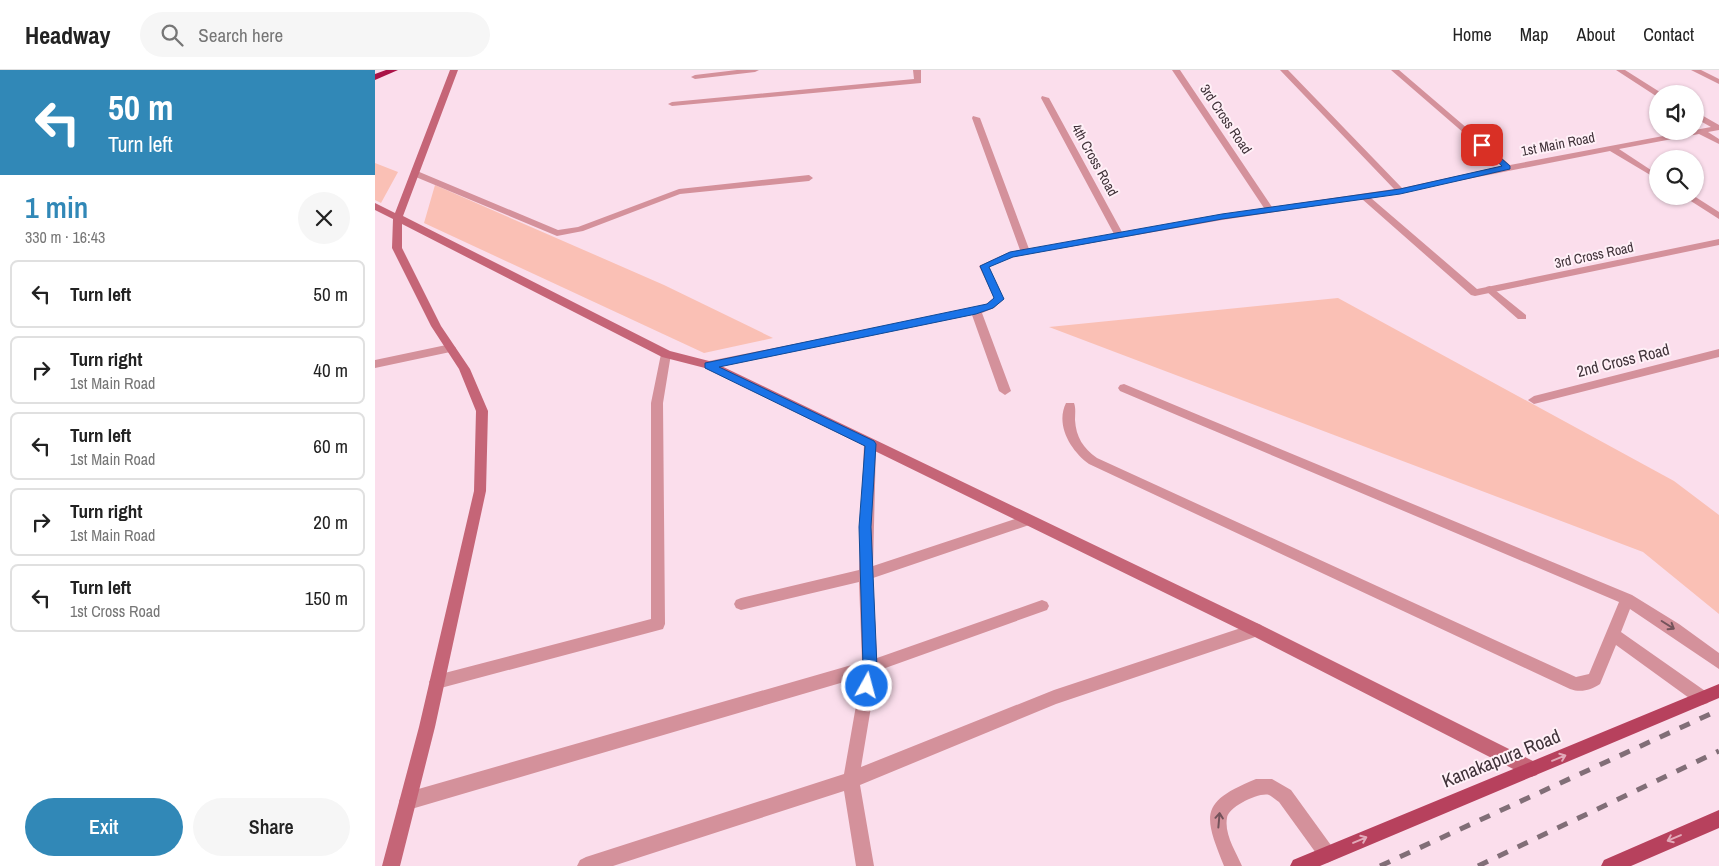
<!DOCTYPE html>
<html lang="en">
<head>
<meta charset="utf-8">
<style>
  :root { --surface:#fff; --page:#f6f6f6; --text:#222; --muted:#767676; --line:#e0e0e0; --accent:#3188b7 }
  body { margin:0; font-family:"Archivo Narrow",sans-serif; background:var(--page); color:var(--text); height:100vh; display:flex; flex-direction:column; font-size:19px; white-space:nowrap }
  * { box-sizing:border-box; margin:0 }
  p { font-size:16px; color:var(--muted) }
  .icon { flex:none; width:28px; height:28px; fill:none; stroke:currentColor; stroke-width:2; stroke-linecap:round; stroke-linejoin:round }
  .map { position:relative; flex:1; overflow:hidden }
  .details { display:flex; flex-direction:column; background:var(--surface); width:375px }
  .details>* { flex:none }
  .guide { background:#3188b7; color:#fff; overflow:hidden }
  .tools { position:absolute; left:1274px; top:15px; display:grid; gap:10px }
  .tools a { display:grid; place-items:center; width:55px; height:55px; border-radius:50%; background:var(--surface); box-shadow:0 1px 4px #0004; font-size:25px }
  .pin { position:absolute; display:grid; place-items:center; width:42px; height:42px; color:#fff; margin:-21px; border-radius:10px; box-shadow:0 2px 8px #0006 }
  .me { position:absolute; width:55px; margin:-28px; rotate:7deg; stroke-linejoin:round; filter:drop-shadow(0 0 4px #0008) }
  .turn { display:flex; align-items:center; gap:18px; height:105px; padding:0 25px; font-size:22px }
  .turn .icon { width:65px; height:65px; stroke-width:2.5 }
  .turn b { display:block; font-size:35px; line-height:42px }
  .round { display:grid; place-items:center; flex:none; width:52px; height:52px; border-radius:26px; background:var(--page) }
  .head { display:flex; align-items:center; justify-content:space-between; height:85px; padding:0 25px }
  h1 { font-size:30px; font-weight:600; line-height:38px; color:var(--accent) }
  .cta { display:flex; gap:10px; margin-top:auto; padding:10px 25px }
  .cta a { flex:1; height:58px; border-radius:30px; background:var(--accent); color:#fff; font-size:20px; font-weight:600; line-height:58px; text-align:center }
  .cta a+a { background:var(--page); color:var(--text) }
  ul { padding:0; list-style:none }
  li { display:flex; align-items:center; gap:15px; height:68px; margin:0 10px 8px; padding:0 15px; border:2px solid var(--line); border-radius:8px }
  li div { flex:1 }
  li b { display:block; font-size:19px }
  li em { font-style:normal }
  header { display:flex; align-items:center; gap:30px; box-sizing:border-box; height:70px; padding:0 25px; background:var(--surface); border-bottom:1px solid var(--line) }
  header strong { font-size:24px }
  nav { display:flex; gap:28px; margin-inline-start:auto; font-size:18px }
  .search { width:350px; height:45px; background:var(--page); display:flex; align-items:center; gap:12px; box-sizing:border-box; padding:0 18px; border-radius:28px; color:var(--muted); font-size:19px }
  main { display:flex; flex:1; min-height:0 }
  .map>svg:first-child { display:block }
  .green { fill:#fac0b5 }
  .lines { fill:none; stroke-linecap:round; stroke-linejoin:round }
  .lane { fill:#d4919b; fill-rule:evenodd }
  .street { fill:#d4919b; fill-rule:evenodd }
  .secondary { fill:#c56577; fill-rule:evenodd }
  .primary { fill:#b7415d; fill-rule:evenodd }
  .highway { fill:#aa1347; fill-rule:evenodd }
  .rail { stroke:#816e77; stroke-width:5; stroke-dasharray:11 11; stroke-linecap:butt }
  .oneway { stroke:#74535b }
  .oneway2 { stroke:#e2aab9 }
  .route { fill:#1a73e8; stroke:#114b97 }
  .labels { text-anchor:middle; stroke-width:4; stroke-linejoin:round; paint-order:stroke }
  .far-street-label { font-size:14px; fill:#403239; stroke:#fff0f7 }
  .street-label { font-size:16px; fill:#403239; stroke:#fff0f7 }
  .near-street-label { font-size:19px; fill:#403239; stroke:#fff0f7 }
</style>
</head>
<body>
<header>
<strong>Headway</strong>
<div class="search"><svg class="icon" aria-label="search" viewBox="0 0 24 24"><circle cx="10" cy="10" r="6"/><path d="M15 15l6 6"/></svg>Search here</div>
<nav><a>Home</a><a>Map</a><a>About</a><a>Contact</a></nav>
</header>
<main>
<section class="details">
<div class="guide">
<div class="turn"><svg class="icon" aria-label="left" viewBox="0 0 24 24"><path d="M17 20v-9H6M10 6l-5 5 5 5"/></svg><div><b>50 m</b>Turn left</div></div>
</div>
<div class="head"><div><h1>1 min</h1><p>330 m · 16:43</p></div><a class="round"><svg class="icon" aria-label="close" viewBox="0 0 24 24"><path d="M6 6l12 12M18 6L6 18"/></svg></a></div>
<ul>
<li><svg class="icon" aria-label="left" viewBox="0 0 24 24"><path d="M17 20v-9H6M10 6l-5 5 5 5"/></svg><div><b>Turn left</b></div><em>50 m</em></li>
<li><svg class="icon" aria-label="right" viewBox="0 0 24 24"><path d="M7 20v-9h11M14 6l5 5-5 5"/></svg><div><b>Turn right</b><p>1st Main Road</p></div><em>40 m</em></li>
<li><svg class="icon" aria-label="left" viewBox="0 0 24 24"><path d="M17 20v-9H6M10 6l-5 5 5 5"/></svg><div><b>Turn left</b><p>1st Main Road</p></div><em>60 m</em></li>
<li><svg class="icon" aria-label="right" viewBox="0 0 24 24"><path d="M7 20v-9h11M14 6l5 5-5 5"/></svg><div><b>Turn right</b><p>1st Main Road</p></div><em>20 m</em></li>
<li><svg class="icon" aria-label="left" viewBox="0 0 24 24"><path d="M17 20v-9H6M10 6l-5 5 5 5"/></svg><div><b>Turn left</b><p>1st Cross Road</p></div><em>150 m</em></li>
</ul>
<div class="cta"><a>Exit</a><a>Share</a></div>
</section>
<div class="map">
<svg width="1344" height="796" viewBox="0 0 1344 796">
  <rect width="100%" height="100%" fill="#fbdeec"/>
  <path class="green" d="M0,93L23,102L6,133L0,130Z
    M60,115L289,215L398,268L329,283L49,153Z
    M963,228L1299,411L1344,445V544L1268,482L674,257Z"/>
  <g class="lines">
    <path class="lane" d="M36,101H42L183,160L203,157L304,119L434,105L438,108L434,111L305,124L208,161L182,166L36,105Z
      M1115,216L1151,245V249H1143L1111,221V217Z
      M881,709H897L916,720L958,778L961,784L958,790L952,793L946,790L904,732C901,730 897,726 894,725C884,722 853,737 852,748C849,764 861,782 867,796H849C828,744 825,732 881,709Z"/>
    <path class="street" d="M362,0H384L380,2L320,9L316,7L320,5Z
      M538,0H546V13L297,36L293,34L297,32L539,9Z
      M797,0H805L897,137L1019,119L905,0H913L1027,118L1127,96L1016,0H1024L1135,95L1336,57L1320,48V43H1323L1344,55V60L1333,62L1344,69V74L1324,64L1244,79L1282,104V109L1235,81L996,128L1102,219L1344,169V175L1100,226L1096,225L987,129L847,150L637,187L614,197L629,229L619,238L607,243L636,321L630,325L624,321L597,245L334,299L330,298L328,295L330,292L334,291L599,238L611,234L619,228L604,196L632,183L645,180L597,48L598,46L605,48L654,179L739,164L666,28L667,26L674,28L747,162L889,138Z
      M1241,0H1250L1288,24L1281,26Z
      M1316,0H1326L1344,9V14Z
      M1308,126H1319L1344,142V149Z
      M76,274L81,278L80,281L0,298V290Z
      M1344,279V287L1159,334L1153,330L1159,326Z
      M291,280L296,284L288,333L290,554L288,559L62,619L57,617L54,612L57,607L62,605L276,549V333L286,284Z
      M749,314L1257,525L1304,554L1344,583V599L1255,539L1246,562L1333,623L1335,628L1333,633L1327,635L1321,633L1241,575L1225,614C1216,620 1206,623 1195,619L714,394C696,381 680,355 691,333H699C701,338 700,344 700,350C701,367 708,378 722,388L1201,607L1214,604L1244,532L745,321L743,318L745,315Z
      M495,370L501,374L498,496L652,445L657,446L659,450L657,454L498,508L502,588L667,530L672,532L674,536L672,540L502,601L486,697L679,620L881,553L886,555L888,560L886,565L681,634L485,715L499,796H481L469,721L238,796H202L205,790L211,787L469,704L486,607L33,740L27,737L24,731L27,725L33,722L487,592L484,512L366,540L361,538L359,534L361,530L366,528L484,500L489,374Z"/>
    <path class="secondary" d="M75,0H83L28,146L295,281L338,292L886,555L1162,693L1164,699L1162,705L1156,707L1150,705L876,565L330,298L287,287L27,154V178L66,256L95,299L113,341L111,421L60,657L25,796H7L44,657L99,421L101,341L84,299L56,256L17,178L18,149L0,140V133L20,143Z"/>
    <path class="primary" d="M1344,614V628L945,796H915L918,790Z
      M1344,740V758L1256,796H1226L1229,790Z"/>
    <path class="highway" d="M11,0H23L0,10V4Z"/>
    <path class="rail" d="M1005,796L1344,640
      M1103,796L1344,681"/>
  </g>
  <defs><path id="oneway-shaft" d="M-6 0H5M1.5-3L5.5 0L1.5 3" fill="none" stroke-width="1.6" stroke-linecap="round" stroke-linejoin="round" transform="scale(1.25)"/></defs>
  <g class="oneway">
    <use href="#oneway-shaft" transform="translate(1293 555) rotate(32)"/>
    <use href="#oneway-shaft" transform="translate(844 750) rotate(-85)"/>
  </g>
  <g class="oneway2">
    <use href="#oneway-shaft" transform="translate(1184 688) rotate(-22)"/>
    <use href="#oneway-shaft" transform="translate(1299 768) rotate(157)"/>
    <use href="#oneway-shaft" transform="translate(985 770) rotate(-23)"/>
  </g>
  <path class="route" d="M1104,73H1109L1135,96V99L1025,124L847,149L638,187L614,197L629,229L618,238L601,244L344,297L499,371L501,374L496,457L502,597L497,621L492,622L487,621L485,616L488,597L484,457L490,376L330,298V293L612,234L619,228L605,196L635,182L847,144L1025,119L1127,96L1104,76Z"/>
  <g class="labels">
    <g class="far-street-label">
      <text transform="translate(851 49) rotate(56)" y="5">3rd Cross Road</text>
      <text transform="translate(1183 74) rotate(-11)" y="5">1st Main Road</text>
      <text transform="translate(720 90) rotate(61)" y="5">4th Cross Road</text>
      <text transform="translate(1219 185) rotate(-12)" y="5">3rd Cross Road</text>
    </g>
    <g class="street-label">
      <text transform="translate(1248 290) rotate(-14)" y="6">2nd Cross Road</text>
    </g>
    <g class="near-street-label">
      <text transform="translate(1126 688) rotate(-22)" y="7">Kanakapura Road</text>
    </g>
  </g>
</svg>
<div class="tools">
<a><svg class="icon" aria-label="sound" viewBox="0 0 24 24"><path d="M4 9h4l5-4v14l-5-4H4zM17 9q2 3 0 6"/></svg></a>
<a><svg class="icon" aria-label="search" viewBox="0 0 24 24"><circle cx="10" cy="10" r="6"/><path d="M15 15l6 6"/></svg></a>
</div>
<div class="pin" style="left:1107px;top:75px;background:#d93025"><svg class="icon" aria-label="arrive" viewBox="0 0 24 24"><path d="M6 21V4h12l-3 4 3 4H6"/></svg></div>
<svg class="me" style="left:492px;top:616px" viewBox="-20 -20 40 40"><circle r="17" fill="#1a73e8" stroke="#fff" stroke-width="3"/><path d="M0-11L8 9 0 5-8 9z" fill="#fff"/></svg>
</div>
</main>
</body>
</html>
